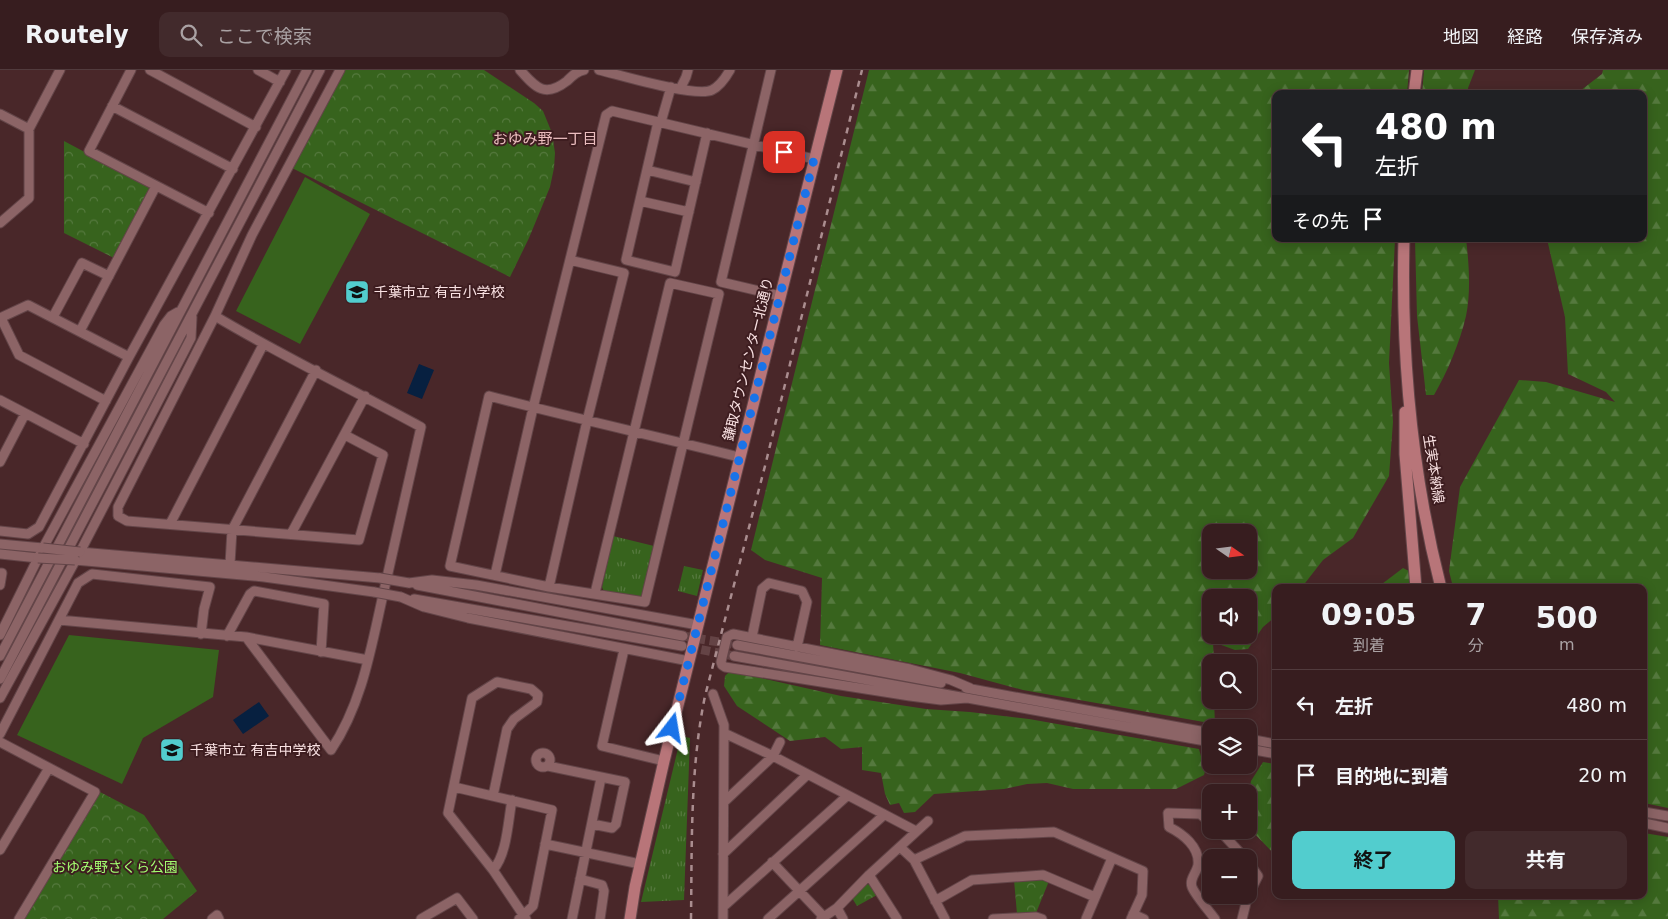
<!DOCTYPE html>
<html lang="ja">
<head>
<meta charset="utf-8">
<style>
  :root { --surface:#371d1f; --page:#422a2c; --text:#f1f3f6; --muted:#aaa2a4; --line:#513b3d; --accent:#52cdce }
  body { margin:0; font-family:"DejaVu Sans","Noto Sans JP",sans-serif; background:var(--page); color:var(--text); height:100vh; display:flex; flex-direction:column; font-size:19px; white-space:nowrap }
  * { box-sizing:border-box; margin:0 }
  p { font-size:16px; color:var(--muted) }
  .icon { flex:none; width:28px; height:28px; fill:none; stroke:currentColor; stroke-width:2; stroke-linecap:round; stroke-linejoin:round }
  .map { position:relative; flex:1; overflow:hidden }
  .side { position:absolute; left:1272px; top:514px; width:375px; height:315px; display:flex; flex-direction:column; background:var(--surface); border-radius:10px; box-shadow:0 2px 12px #0003,0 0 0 1px var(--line) }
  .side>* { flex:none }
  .top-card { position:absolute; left:1272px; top:20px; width:375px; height:152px; border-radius:10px; box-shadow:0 2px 12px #0003,0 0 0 1px var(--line); background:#202124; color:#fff; overflow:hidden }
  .needle { width:32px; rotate:104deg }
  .buttons { position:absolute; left:1202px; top:454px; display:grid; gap:10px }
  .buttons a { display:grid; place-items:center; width:55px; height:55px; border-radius:10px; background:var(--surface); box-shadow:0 2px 12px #0003,0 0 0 1px var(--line); font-size:25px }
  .pin { position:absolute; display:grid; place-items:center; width:42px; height:42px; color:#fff; margin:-21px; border-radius:10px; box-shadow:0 2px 8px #0006 }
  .me { position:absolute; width:55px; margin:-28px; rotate:14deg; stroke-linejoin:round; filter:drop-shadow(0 0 4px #0008) }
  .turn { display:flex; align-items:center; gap:18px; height:105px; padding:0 20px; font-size:22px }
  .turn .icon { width:65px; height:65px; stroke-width:2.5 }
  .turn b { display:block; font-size:35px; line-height:42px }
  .then { display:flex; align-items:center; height:48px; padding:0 20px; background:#0003; gap:10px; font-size:19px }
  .eta { display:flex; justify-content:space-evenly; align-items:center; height:85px; text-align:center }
  .eta b { font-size:30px; font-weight:700; line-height:35px }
  .primary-button { display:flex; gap:10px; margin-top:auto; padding:10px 20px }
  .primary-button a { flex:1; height:58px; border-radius:10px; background:var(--accent); color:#111; font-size:20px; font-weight:700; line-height:58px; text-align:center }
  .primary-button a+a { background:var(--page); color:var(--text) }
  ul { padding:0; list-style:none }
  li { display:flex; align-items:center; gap:15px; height:70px; padding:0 20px; border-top:1px solid var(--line) }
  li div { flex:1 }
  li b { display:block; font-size:19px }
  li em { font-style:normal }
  header { display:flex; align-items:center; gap:30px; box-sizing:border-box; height:70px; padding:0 25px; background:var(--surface); border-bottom:1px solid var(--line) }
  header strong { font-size:24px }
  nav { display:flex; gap:28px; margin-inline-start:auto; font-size:18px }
  .search { width:350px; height:45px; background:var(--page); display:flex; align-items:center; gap:12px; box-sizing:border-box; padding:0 18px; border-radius:10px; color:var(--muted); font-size:19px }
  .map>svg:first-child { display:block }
  .grass { fill:url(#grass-tufts) }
  .forest { fill:url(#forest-firs); fill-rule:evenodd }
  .park { fill:url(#park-crowns) }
  .pitch { fill:#37631d }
  .water { fill:#072040 }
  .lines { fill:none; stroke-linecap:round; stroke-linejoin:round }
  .minor-tunnel { stroke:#644345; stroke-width:9; stroke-dasharray:9 4.5; stroke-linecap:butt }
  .minor-casing { stroke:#634548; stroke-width:11 }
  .major-casing { stroke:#634548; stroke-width:13 }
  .minor { stroke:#8c6466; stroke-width:9 }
  .major { stroke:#b87579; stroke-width:11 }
  .rail { stroke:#aa8d8f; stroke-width:2.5; stroke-dasharray:6 6; stroke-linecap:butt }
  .minor-bridge-casing { stroke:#634548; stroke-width:11; stroke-linecap:butt }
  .minor-bridge { stroke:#8c6466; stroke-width:9 }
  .route { stroke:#1a73e8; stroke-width:9; stroke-dasharray:0 16.2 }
  .labels { text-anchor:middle; stroke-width:4; stroke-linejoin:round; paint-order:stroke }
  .poi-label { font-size:14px; fill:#fae2e3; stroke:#3e1d20; text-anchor:start }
  .street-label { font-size:14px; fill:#fae2e3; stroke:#3e1d20 }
  .park-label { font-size:14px; fill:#a3ff70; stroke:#3e1d20 }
  .neighbourhood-label { font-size:15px; fill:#ebbebf; stroke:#3e1d20 }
</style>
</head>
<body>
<header>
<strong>Routely</strong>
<div class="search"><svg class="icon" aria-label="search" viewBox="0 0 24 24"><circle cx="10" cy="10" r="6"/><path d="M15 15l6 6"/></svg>ここで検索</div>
<nav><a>地図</a><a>経路</a><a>保存済み</a></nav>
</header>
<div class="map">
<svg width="1668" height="849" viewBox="0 0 1668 849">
  <defs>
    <pattern id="grass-tufts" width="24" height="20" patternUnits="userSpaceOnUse" patternTransform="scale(1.25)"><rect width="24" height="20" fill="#37631d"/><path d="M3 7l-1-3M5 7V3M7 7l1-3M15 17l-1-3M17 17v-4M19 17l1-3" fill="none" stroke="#55793e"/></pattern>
    <pattern id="forest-firs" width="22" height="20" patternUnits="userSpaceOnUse" patternTransform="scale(1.25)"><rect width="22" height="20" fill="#37631d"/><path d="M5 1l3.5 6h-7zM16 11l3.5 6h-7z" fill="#55793e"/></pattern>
    <pattern id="park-crowns" width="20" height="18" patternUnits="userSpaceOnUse" patternTransform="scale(1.25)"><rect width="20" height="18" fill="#37631d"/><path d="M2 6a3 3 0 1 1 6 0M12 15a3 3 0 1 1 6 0" fill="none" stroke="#55793e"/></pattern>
  </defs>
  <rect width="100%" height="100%" fill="#492729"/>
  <path class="grass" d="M613,466L654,476L642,525L639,528L604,522L602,517Z
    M684,496L703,500L697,526L678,521Z
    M681,666L690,668L684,830L641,832Z"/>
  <path class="forest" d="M869,0H1409L1407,24H1276V169H1395L1389,293L1393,352L1389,406L1353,468L1323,490L1302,517L1276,518V546L1263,557L1248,579L1235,580L1213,572L1214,592H1211V630H1214L1215,654L1023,620L960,603L820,575L822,508L765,490L751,480ZM1249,462V500H1211V462ZM1211,528H1249V565H1211Z
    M1424,0H1475L1468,18V24H1422Z
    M1603,0H1668V738L1644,733V518L1453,517L1449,501L1460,417L1519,310L1546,312L1615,332L1606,322L1568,304L1565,247L1547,169H1644V24H1576L1602,4Z
    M1415,169H1466C1469,193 1471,222 1466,246C1460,272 1447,303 1434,325H1426L1417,246Z
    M1403,498L1409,501L1410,517H1378Z
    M730,601L841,626L926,639L970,642L1029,649L1199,679L1202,690L1207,694L1204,705L1176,719H1073L1047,713L1027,714L1004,719L934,724L915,742L904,743L899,733L890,735L885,724L881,703L862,700V677L841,679L825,667L790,671L737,636L724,616L725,606Z
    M1263,692L1276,694V786L1249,758V722L1251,711Z
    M1644,763L1668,767V849H1499L1498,825H1644Z"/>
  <path class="park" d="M345,0H484L534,33L543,41L552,63L555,83L554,98L550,117L529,168L510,207L292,98Z
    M64,71L152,118L114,188L64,163Z
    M100,722L144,745L197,821L163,849H22Z
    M1043,809L1049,811L1036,843L1017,844L1014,810Z
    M866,814L871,815L877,825L857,836L852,828Z"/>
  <path class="pitch" d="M305,107L370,144L300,274L236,241Z
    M69,565L219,580L213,627L143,668L122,714L17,665Z"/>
  <path class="water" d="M419,294L434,300L422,329L407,323Z
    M259,632L269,646L243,664L233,650Z"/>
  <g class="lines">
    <path class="minor-tunnel" d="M683,566L737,575
      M688,577L734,586"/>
    <defs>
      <path id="minor" d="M131,0L89,81L209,143
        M150,0L256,57
        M258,0L280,12
        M520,0C536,18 545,28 567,11C572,6 577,1 584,0
        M599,0C620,5 696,28 712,20C720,16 726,7 730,0
        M771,0L721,212L780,226
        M680,19L686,7L688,0
        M112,36L233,99
        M0,44L29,59
        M658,52L626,190L675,202L707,63
        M661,52L671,17
        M647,100L696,112
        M640,131L689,142
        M0,153L29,128V59L60,0
        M215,246L118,437V446L127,451L359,470L383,385L345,365
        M53,247L82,193L109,206
        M0,248L28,235L129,287
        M1,248L19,285L106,331
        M80,261L156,116
        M0,330L84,374
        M0,392L25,344
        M170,454L263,275
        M0,461L28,464L39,457L129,287L286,0
        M291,464L365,326
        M0,474L43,478
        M80,482L380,508
        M0,484L38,488
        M75,490L264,507L374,522
        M230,494L232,460L316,300
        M0,503H2L0,515
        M495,505L533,338L606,45L612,41L814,89
        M409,513L432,510L476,515L698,555
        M417,515L683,566
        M549,517L587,351L624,203L570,190
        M595,523L670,213L719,224L645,532L549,517L450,496L489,326C572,348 656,366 739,387
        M401,527L424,537L468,548L689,591
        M414,529L682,576
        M59,550L246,567L368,590
        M0,565L43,478L164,255L171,246L178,242
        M227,566L250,524L254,521L324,534L321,582
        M246,567L331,680C362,634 371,578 383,525C396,469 408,413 421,357C353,320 282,286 215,246L252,165L340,0
        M752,567L762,519L769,513L802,521L807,532L797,577
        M737,575L941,613
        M623,584L602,676L664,691
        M0,586L307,0
        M734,586L1211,672
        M0,609L320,0
        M966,618L1211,663
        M713,624L724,655L723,849
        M0,628L80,482L191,268L192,247
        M967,628L941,630L910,626L725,597L722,595L721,592L727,567L733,564L910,599L951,610L970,618
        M724,663L773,686L916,761
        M0,664L78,513L92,504L210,517L204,539L201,564
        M1249,669L1276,674
        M0,672L95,722L19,849
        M1249,679L1276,684
        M536 690a7 7 0 1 1 14 0a7 7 0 1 1-14 0Z
        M548,696L625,712L616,754L612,758L592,754
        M454,717L552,740L533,836L519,849
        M493,726L507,659L514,649L537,632L538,625L531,619L497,612L472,628L448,743L493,800L526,849
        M724,732L773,686L780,672
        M1644,742L1668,746
        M1211,753L1200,744L1168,743L1169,757C1183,764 1200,777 1198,795C1197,802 1189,809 1192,817C1195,825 1210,842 1215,849
        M1644,753L1668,758
        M1219,760L1245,788
        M545,774L640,794
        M900,777L914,790L945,849
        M0,780L49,698
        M723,784L807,705
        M914,790L965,766L1054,762L1143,801L1142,825L1131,849
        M772,792L824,847
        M1249,793L1258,806L1249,824
        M493,800C507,785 508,751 512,730
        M869,805L897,849
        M580,809L602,815L604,821L600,849
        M935,831L972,810L1043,805L1095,827
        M723,837L847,726
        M837,838L843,849
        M1133,844L1144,849
        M212,849L217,845L219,849
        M421,849L457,828L473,849
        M572,849L601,708
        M768,849L884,745
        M821,849L837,838L869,805L928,751
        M993,849L1036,847L1042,849
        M1086,849L1112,788
        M1242,849L1248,825"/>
      <path id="major" d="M1414,24L1417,0
        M1404,169C1401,285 1412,404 1441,518
        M1405,342V384L1416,518
        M630,849L635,817L664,691L837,0"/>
    </defs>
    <use href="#minor" class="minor-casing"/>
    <use href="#major" class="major-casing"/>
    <use href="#minor" class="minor"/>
    <use href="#major" class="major"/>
    <path class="rail" d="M691,849C692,774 690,699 705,626L765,396L862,0"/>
    <defs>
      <path id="minor-bridge" d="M43,478L80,482
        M38,488L75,490
        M380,508L409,513
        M374,522L401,527"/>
    </defs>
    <use href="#minor-bridge" class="minor-bridge-casing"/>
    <use href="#minor-bridge" class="minor-bridge"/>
  </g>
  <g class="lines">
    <path class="route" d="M672,658L814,89L784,82"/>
  </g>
  <defs>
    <symbol id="school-square" viewBox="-11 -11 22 22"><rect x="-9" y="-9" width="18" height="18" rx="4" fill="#52cdce" stroke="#3e1d20"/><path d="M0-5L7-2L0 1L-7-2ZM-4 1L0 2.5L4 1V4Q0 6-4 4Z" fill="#111"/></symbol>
  </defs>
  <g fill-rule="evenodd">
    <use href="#school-square" x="343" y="208" width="28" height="28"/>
    <use href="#school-square" x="158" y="666" width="28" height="28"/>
  </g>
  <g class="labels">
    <g class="poi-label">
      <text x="374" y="227">千葉市立 有吉小学校</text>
      <text x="190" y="685">千葉市立 有吉中学校</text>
    </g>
    <g class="street-label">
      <text transform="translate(748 289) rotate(-76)" y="5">鎌取タウンセンター北通り</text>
      <text transform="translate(1434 399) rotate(81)" y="5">生実本納線</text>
    </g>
    <g class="park-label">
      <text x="115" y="802">おゆみ野さくら公園</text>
    </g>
    <g class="neighbourhood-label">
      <text x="545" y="74">おゆみ野一丁目</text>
    </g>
  </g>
</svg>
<div class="buttons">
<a><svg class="needle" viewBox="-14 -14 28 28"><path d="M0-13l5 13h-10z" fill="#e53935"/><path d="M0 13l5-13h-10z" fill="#aaa2a4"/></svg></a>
<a><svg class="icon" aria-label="sound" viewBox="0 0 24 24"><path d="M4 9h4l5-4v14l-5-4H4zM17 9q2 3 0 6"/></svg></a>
<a><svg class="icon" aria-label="search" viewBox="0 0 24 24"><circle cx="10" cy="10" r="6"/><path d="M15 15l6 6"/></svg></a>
<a><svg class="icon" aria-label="layers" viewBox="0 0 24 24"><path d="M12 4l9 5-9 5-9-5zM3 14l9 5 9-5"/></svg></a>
<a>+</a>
<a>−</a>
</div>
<div class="pin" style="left:784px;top:82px;background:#d93025"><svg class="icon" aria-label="arrive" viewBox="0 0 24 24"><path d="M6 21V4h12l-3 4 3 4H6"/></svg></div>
<svg class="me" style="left:672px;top:658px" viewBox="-20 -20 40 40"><path d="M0-17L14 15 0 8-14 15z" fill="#1a73e8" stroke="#fff" stroke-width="4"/></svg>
<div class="top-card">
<div class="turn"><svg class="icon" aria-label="left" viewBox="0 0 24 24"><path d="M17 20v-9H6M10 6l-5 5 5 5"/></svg><div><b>480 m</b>左折</div></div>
<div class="then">その先<svg class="icon" aria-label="arrive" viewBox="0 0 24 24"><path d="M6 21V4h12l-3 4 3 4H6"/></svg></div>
</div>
<section class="side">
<div class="eta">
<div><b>09:05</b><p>到着</p></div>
<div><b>7</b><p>分</p></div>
<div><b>500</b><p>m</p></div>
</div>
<ul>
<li><svg class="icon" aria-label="left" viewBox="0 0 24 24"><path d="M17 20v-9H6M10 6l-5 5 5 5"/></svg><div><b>左折</b></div><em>480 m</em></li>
<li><svg class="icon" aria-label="arrive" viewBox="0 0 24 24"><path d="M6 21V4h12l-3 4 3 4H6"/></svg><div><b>目的地に到着</b></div><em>20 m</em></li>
</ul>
<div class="primary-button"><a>終了</a><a>共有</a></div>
</section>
</div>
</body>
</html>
